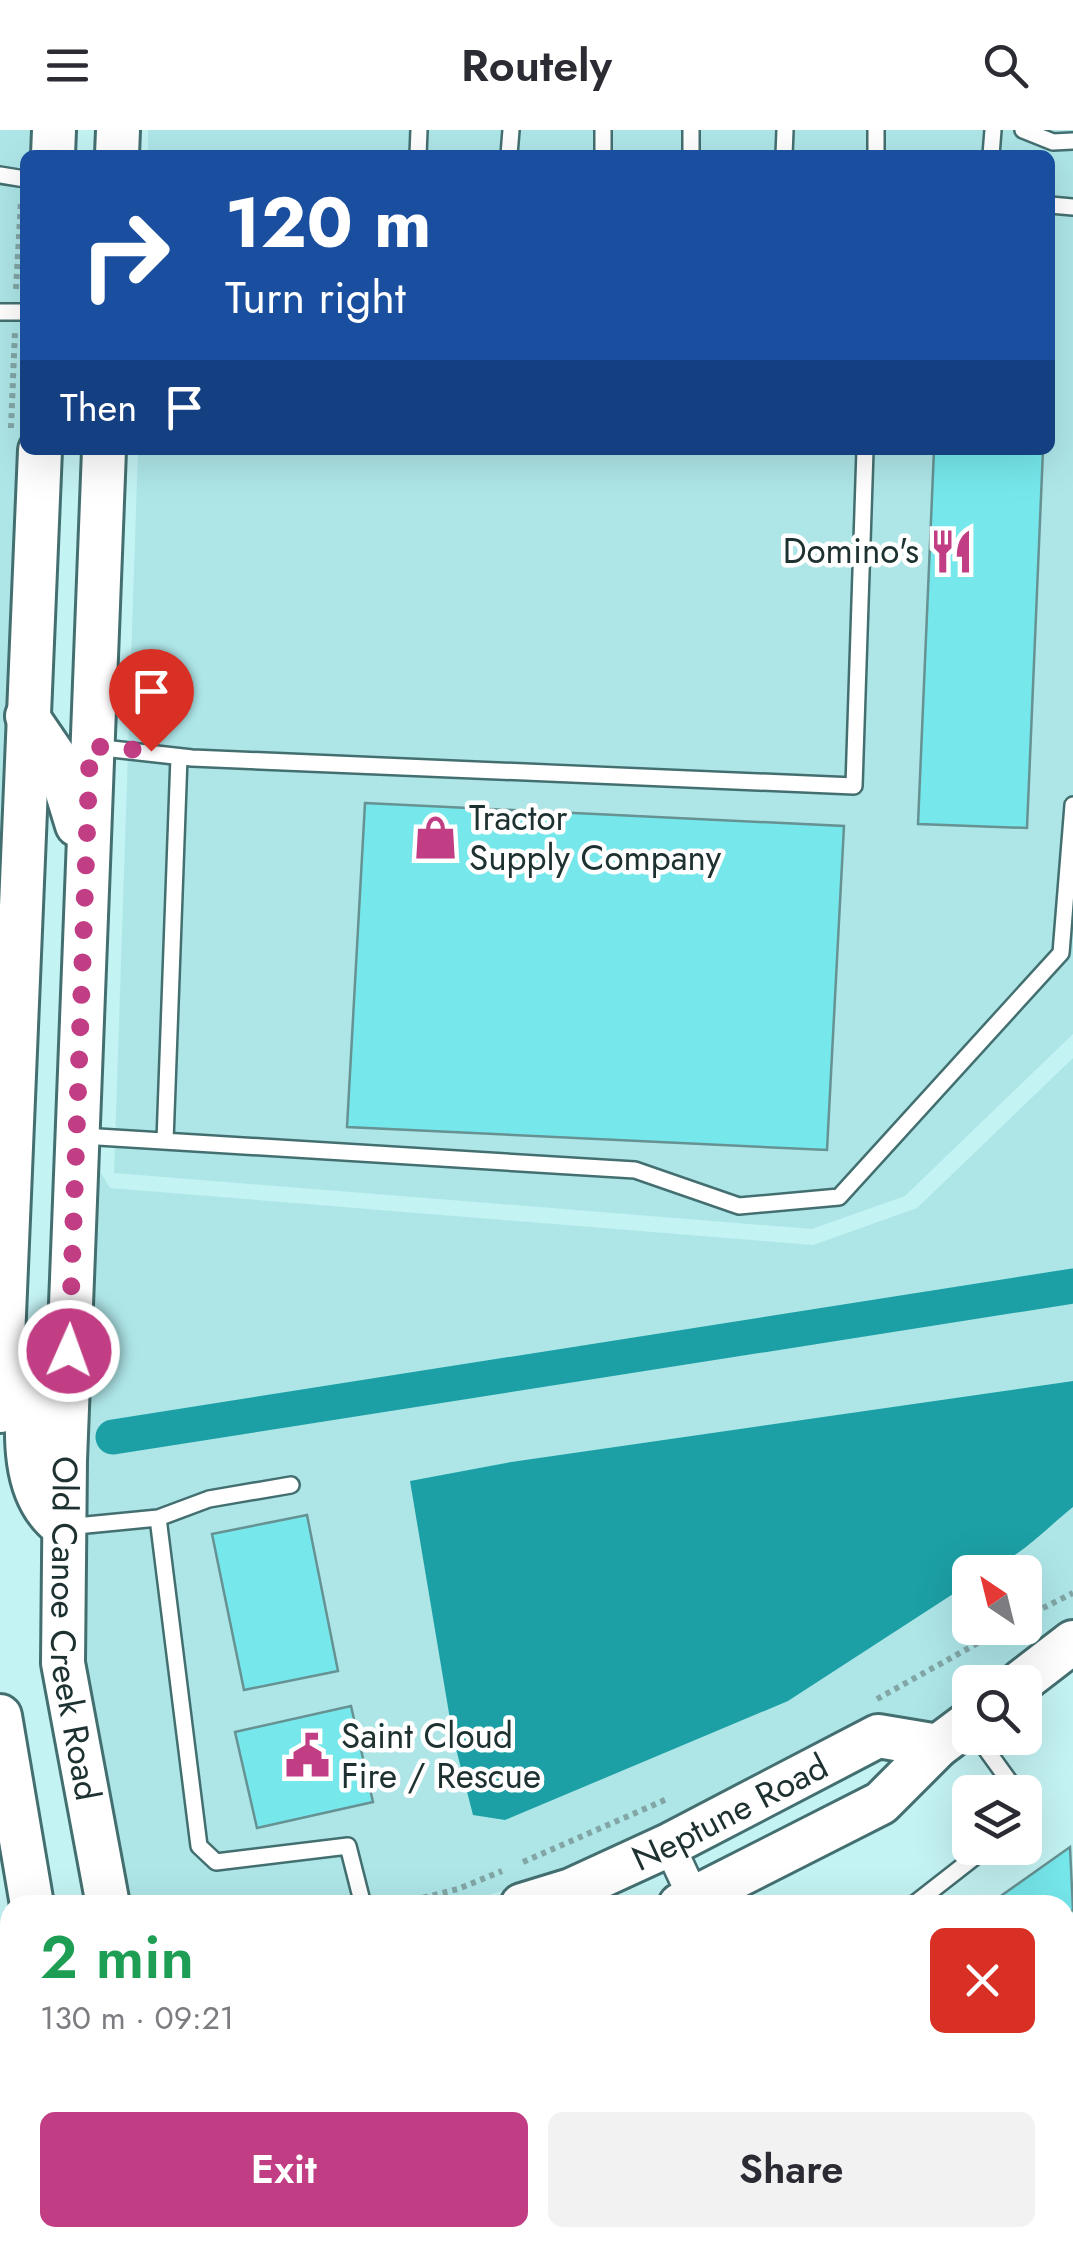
<!DOCTYPE html>
<html lang="en">
<head>
<meta charset="utf-8">
<style>
  :root { --surface:#fff; --page:#f2f2f3; --text:#2b2b33; --muted:#7c7c81; --accent:#c23e84 }
  body { margin:0; font-family:Jost,sans-serif; background:var(--page); color:var(--text); height:100vh; display:flex; flex-direction:column; font-size:38px; white-space:nowrap }
  * { box-sizing:border-box; margin:0 }
  p { font-size:32px; color:var(--muted) }
  .icon { flex:none; width:55px; height:55px; fill:none; stroke:currentColor; stroke-width:2; stroke-linecap:round; stroke-linejoin:round }
  .map { position:relative; flex:1; overflow:hidden }
  .sheet { position:absolute; left:0px; top:1765px; width:1075px; height:352px; display:flex; flex-direction:column; background:var(--surface); border-radius:30px 30px 0 0; box-shadow:0 10px 40px #0002 }
  .sheet>* { flex:none }
  .banner { position:absolute; left:20px; top:20px; width:1035px; height:305px; border-radius:15px; box-shadow:0 10px 40px #0002; background:#1a4fa0; color:#fff; overflow:hidden }
  .needle { width:65px; rotate:325deg }
  .buttons { position:absolute; left:952px; top:1425px; display:grid; gap:20px }
  .buttons a { display:grid; place-items:center; width:90px; height:90px; border-radius:15px; background:var(--surface); box-shadow:0 10px 40px #0002; font-size:50px }
  .pin { position:absolute; display:grid; place-items:center; width:85px; height:85px; color:#fff; margin:-102px -42px; border-radius:50% 50% 50% 0; rotate:-45deg; box-shadow:0 0 10px #0007 }
  .pin .icon { rotate:45deg }
  .me { position:absolute; width:110px; margin:-55px; rotate:2deg; stroke-linejoin:round; filter:drop-shadow(0 0 8px #0008) }
  .turn { display:flex; align-items:center; gap:35px; height:210px; padding:0 40px; font-size:45px }
  .turn .icon { width:130px; height:130px; stroke-width:2.5 }
  .turn b { display:block; font-size:70px; line-height:85px }
  .then { display:flex; align-items:center; height:95px; padding:0 40px; background:#0003; gap:20px; font-size:38px }
  .round { display:grid; place-items:center; flex:none; width:105px; height:105px; border-radius:15px; background:var(--page) }
  .overview { display:flex; align-items:center; justify-content:space-between; height:170px; padding:0 40px }
  h1 { font-size:60px; font-weight:600; line-height:75px; color:#1e9e55 }
  .action { display:flex; gap:20px; margin-top:auto; padding:20px 40px }
  .action a { flex:1; height:115px; border-radius:15px; background:var(--accent); color:#fff; font-size:40px; font-weight:600; line-height:115px; text-align:center }
  .action a+a { background:var(--page); color:var(--text) }
  header { display:flex; justify-content:space-between; align-items:center; height:130px; padding:0 40px; background:var(--surface); font-size:45px; font-weight:600 }
  .map>svg:first-child { display:block }
  .built { fill:#aee6e8 }
  .water { fill:#1ca0a5 }
  .lines { fill:none; stroke-linecap:round; stroke-linejoin:round }
  .canal { stroke:#1ca0a5; stroke-width:35 }
  .building { fill:#76e8ec; stroke:#669293; stroke-width:2.5 }
  .service-casing { stroke:#446f70; stroke-width:20 }
  .minor-casing { stroke:#446f70; stroke-width:35 }
  .secondary-casing { stroke:#446f70; stroke-width:48 }
  .path { stroke:#82a6a6; stroke-width:6; stroke-dasharray:5 5; stroke-linecap:butt }
  .service { stroke:#fff; stroke-width:15 }
  .minor { stroke:#fff; stroke-width:30 }
  .secondary { stroke:#fff; stroke-width:42 }
  .route { stroke:#c23e84; stroke-width:18; stroke-dasharray:0 32.4 }
  .labels { text-anchor:middle; stroke-width:9; stroke-linejoin:round; paint-order:stroke }
  .poi-label { font-size:35px; fill:#1e3131; stroke:#fff; text-anchor:start }
  .street-label { font-size:35px; fill:#1e3131; stroke:#fff }
</style>
</head>
<body>
<header><svg class="icon" aria-label="menu" viewBox="0 0 24 24"><path d="M4 6h16M4 12h16M4 18h16"/></svg>Routely<svg class="icon" aria-label="search" viewBox="0 0 24 24"><circle cx="10" cy="10" r="6"/><path d="M15 15l6 6"/></svg></header>
<div class="map">
<svg width="1073" height="2116" viewBox="0 0 1073 2116">
  <rect width="100%" height="100%" fill="#c4f3f4"/>
  <path class="built" d="M0,0H32L31,25H25V192L0,829Z
    M148,0H1073V904L905,1066L812,1099L114,1043L138,320H1050V25H148Z
    M108,739L99,1040L110,1058L813,1115L917,1078L1073,928V1251L511,1332L410,1352L788,1571L970,1453V1498H1025V1442H986L1073,1377V1488L988,1552H970V1566L930,1596L659,1697L563,1742L457,1775H126L81,1533L82,1389Z"/>
  <path class="water" d="M1073,1251V1377C1045,1399 1007,1442 970,1442V1453L788,1571L505,1690L473,1685L453,1607L410,1351L511,1332Z"/>
  <g class="lines">
    <path class="canal" d="M113,1307L1073,1156"/>
  </g>
  <path class="building" d="M934,320H1043L1027,698L918,694Z
    M365,673L844,696L827,1020L347,997Z
    M307,1385L338,1541L244,1560L212,1404Z
    M351,1576L373,1672L257,1698L235,1602Z
    M1070,1717L1073,1780L1065,1786V1775H988Z"/>
  <g class="lines">
    <defs>
      <path id="service" d="M603,0V25
        M691,0V25
        M1023,0L1053,12L1073,11
        M418,25L419,0
        M509,25L511,0
        M784,25L785,0
        M876,25V0
        M991,25L993,0
        M0,45L25,49
        M1050,75L1073,77
        M0,182H25
        M94,617L192,628L854,656L865,320
        M82,1006L635,1040L739,1076L839,1067L1061,823L1073,675
        M165,1011L179,627
        M158,1388L209,1369L291,1355
        M66,1397L158,1388L199,1716L216,1732L348,1716L363,1775
        M978,1608L1017,1662
        M1025,1674L1031,1683L1025,1687
        M913,1775L986,1718
        M315,2108L319,2116
        M415,2108L420,2116
        M540,2108L546,2116"/>
      <path id="minor" d="M669,1715L697,1775
        M947,2108L962,2116"/>
      <g id="secondary">
        <path d="M53,25L54,0"/>
        <path d="M117,25L118,0"/>
        <path id="s1" d="M104,320L65,1330L63,1533L108,1775"/>
        <path d="M27,586L57,630L77,695"/>
        <path d="M31,1227C28,1282 14,1362 64,1397"/>
        <path d="M0,1281L40,320"/>
        <path d="M1021,1552L1073,1512"/>
        <path d="M0,1586L32,1775"/>
        <path id="s2" d="M522,1775L571,1760L669,1715L878,1606L938,1616"/>
        <path d="M680,1775L881,1673L938,1616L970,1592"/>
        <path d="M0,1873L10,1872"/>
        <path d="M0,1947L10,1946"/>
        <path d="M133,2108L136,2116"/>
        <path d="M218,2108L222,2116"/>
      </g>
    </defs>
    <use href="#service" class="service-casing"/>
    <use href="#minor" class="minor-casing"/>
    <use href="#secondary" class="secondary-casing"/>
    <path class="path" d="M16,159L21,71
      M11,298L15,201
      M1025,1487L1073,1463
      M877,1569L1005,1498
      M523,1732L667,1669
      M394,1775L458,1759L502,1741
      M0,1826L10,1825"/>
    <use href="#service" class="service"/>
    <use href="#minor" class="minor"/>
    <use href="#secondary" class="secondary"/>
  </g>
  <g class="lines">
    <path class="route" d="M69,1221L90,616L151,621"/>
  </g>
  <defs>
    <symbol id="restaurant-bare" viewBox="-9 -9 18 18"><path d="M-5-6h1v4h1v-4h1v4h1v-4h1v5L-1.5 .5V6h-2V.5L-5-1ZM5-6V6H3V1.5H1.5Q1.5-4 5-6Z" fill="#c23e84" stroke="#fff" stroke-width="2.5" paint-order="stroke"/></symbol>
    <symbol id="shop-bare" viewBox="-9 -9 18 18"><path d="M-5-2.5h2.3a2.7 3.5 0 0 1 5.4 0H5L5.5 6h-11ZM-1.5-2.5h3a1.5 2.3 0 0 0-3 0Z" fill="#c23e84" stroke="#fff" stroke-width="2.5" paint-order="stroke"/></symbol>
    <symbol id="civic-bare" viewBox="-9 -9 18 18"><path d="M-.6-6.5H3V-4.5H.6V-3L4-1V1h2V6H-6V1h2V-1L-.6-3ZM-1.2 2.5V6h2.4V2.5Z" fill="#c23e84" stroke="#fff" stroke-width="2.5" paint-order="stroke"/></symbol>
  </defs>
  <g fill-rule="evenodd">
    <use href="#restaurant-bare" x="920" y="390" width="63" height="63"/>
    <use href="#shop-bare" x="404" y="676" width="63" height="63"/>
    <use href="#civic-bare" x="276" y="1594" width="63" height="63"/>
  </g>
  <g class="labels">
    <g class="poi-label">
      <text x="919" y="433" text-anchor="end">Domino's</text>
      <text x="469" y="700">Tractor<tspan x="469" dy="40">Supply Company</tspan></text>
      <text x="341" y="1618">Saint Cloud<tspan x="341" dy="40">Fire / Rescue</tspan></text>
    </g>
    <g class="street-label">
      <text dy="12" stroke="none"><textPath href="#s1" startOffset="1180">Old Canoe Creek Road</textPath></text>
      <text dy="12" stroke="none"><textPath href="#s2" startOffset="228">Neptune Road</textPath></text>
    </g>
  </g>
</svg>
<div class="buttons">
<a><svg class="needle" viewBox="-14 -14 28 28"><path d="M0-13l5 13h-10z" fill="#e53935"/><path d="M0 13l5-13h-10z" fill="#7c7c81"/></svg></a>
<a><svg class="icon" aria-label="search" viewBox="0 0 24 24"><circle cx="10" cy="10" r="6"/><path d="M15 15l6 6"/></svg></a>
<a><svg class="icon" aria-label="layers" viewBox="0 0 24 24"><path d="M12 4l9 5-9 5-9-5zM3 14l9 5 9-5"/></svg></a>
</div>
<div class="pin" style="left:151px;top:621px;background:#d93025"><svg class="icon" aria-label="arrive" viewBox="0 0 24 24"><path d="M6 21V4h12l-3 4 3 4H6"/></svg></div>
<svg class="me" style="left:69px;top:1221px" viewBox="-20 -20 40 40"><circle r="17" fill="#c23e84" stroke="#fff" stroke-width="3"/><path d="M0-11L8 9 0 5-8 9z" fill="#fff"/></svg>
<div class="banner">
<div class="turn"><svg class="icon" aria-label="right" viewBox="0 0 24 24"><path d="M7 20v-9h11M14 6l5 5-5 5"/></svg><div><b>120 m</b>Turn right</div></div>
<div class="then">Then<svg class="icon" aria-label="arrive" viewBox="0 0 24 24"><path d="M6 21V4h12l-3 4 3 4H6"/></svg></div>
</div>
<section class="sheet">
<div class="overview"><div><h1>2 min</h1><p>130 m · 09:21</p></div><a class="round" style="background:#d93025;color:#fff"><svg class="icon" aria-label="close" viewBox="0 0 24 24"><path d="M6 6l12 12M18 6L6 18"/></svg></a></div>
<div class="action"><a>Exit</a><a>Share</a></div>
</section>
</div>
</body>
</html>
